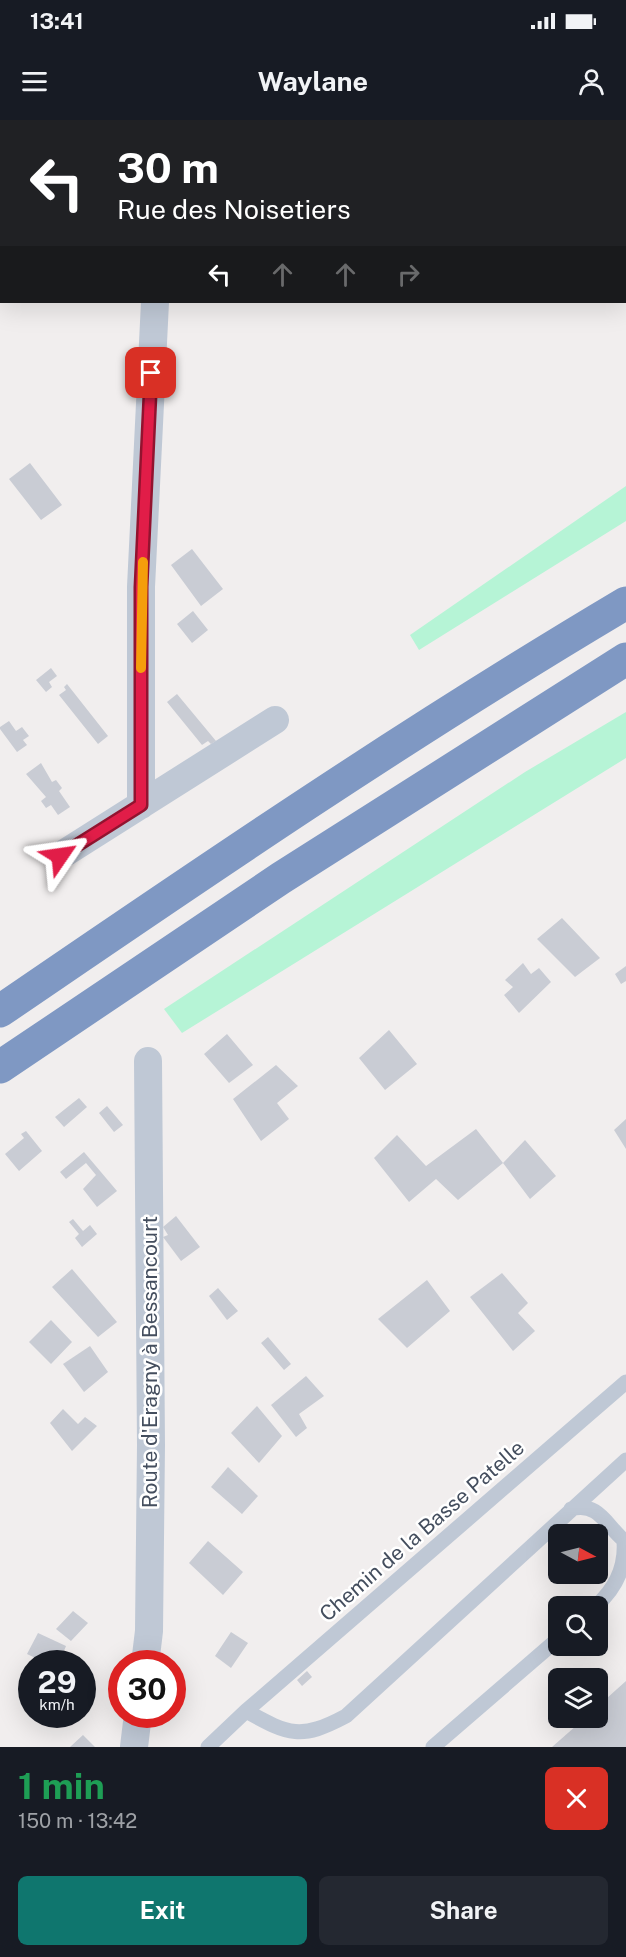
<!DOCTYPE html>
<html lang="en">
<head>
<meta charset="utf-8">
<style>
  :root { --surface:#171b24; --page:#242831; --text:#f1f3f6; --muted:#9ea1a6; --accent:#0f766e }
  body { margin:0; font-family:"Public Sans",sans-serif; background:var(--page); color:var(--text); height:100vh; display:flex; flex-direction:column; font-size:22px; white-space:nowrap }
  * { box-sizing:border-box; margin:0 }
  p { font-size:20px; color:var(--muted) }
  .icon { flex:none; width:33px; height:33px; fill:none; stroke:currentColor; stroke-width:2; stroke-linecap:round; stroke-linejoin:round }
  .map { position:relative; height:1627px; overflow:hidden }
  .panel { display:flex; flex-direction:column; background:var(--surface); flex:1 }
  .panel>* { flex:none }
  .banner { position:absolute; left:0px; top:0px; width:627px; height:183px; box-shadow:0 6px 24px #0002; background:#202124; color:#fff; overflow:hidden }
  .needle { width:39px; rotate:97deg }
  .buttons { position:absolute; left:548px; top:1404px; display:grid; gap:12px }
  .buttons a { display:grid; place-items:center; width:60px; height:60px; border-radius:9px; background:var(--surface); box-shadow:0 6px 24px #0002; font-size:30px }
  .speed { position:absolute; left:18px; top:1530px; display:flex; gap:12px; font-size:30px; font-weight:700; text-align:center }
  .speed>* { display:grid; place-content:center; width:78px; height:78px; border-radius:50%; background:var(--surface); box-shadow:0 6px 24px #0002; line-height:1 }
  .speed small { font-size:15px; font-weight:400 }
  .speed .limit { border:9px solid #d22; background:#fff; color:#111 }
  .pin { position:absolute; display:grid; place-items:center; width:51px; height:51px; color:#fff; margin:-26px; border-radius:12px; box-shadow:0 3px 9px #0006 }
  .me { position:absolute; width:66px; margin:-33px; rotate:58deg; stroke-linejoin:round; filter:drop-shadow(0 0 4px #0008) }
  .turn { display:flex; align-items:center; gap:21px; height:126px; padding:0 18px; font-size:27px }
  .turn .icon { width:78px; height:78px; stroke-width:2.5 }
  .turn b { display:block; font-size:42px; line-height:51px }
  .lanes { display:flex; align-items:center; height:57px; padding:0 18px; background:#0003; justify-content:center; gap:30px; direction:ltr }
  .lanes .off { opacity:.35 }
  .round { display:grid; place-items:center; flex:none; width:63px; height:63px; border-radius:9px; background:var(--page) }
  .headline { display:flex; align-items:center; justify-content:space-between; height:102px; padding:0 18px }
  h1 { font-size:36px; font-weight:700; line-height:45px; color:#1e9e55 }
  .cta { display:flex; gap:12px; margin-top:auto; padding:12px 18px }
  .cta a { flex:1; height:69px; border-radius:9px; background:var(--accent); color:#fff; font-size:24px; font-weight:700; line-height:69px; text-align:center }
  .cta a+a { background:var(--page); color:var(--text) }
  .status { display:flex; justify-content:space-between; align-items:center; height:42px; padding:0 30px; background:var(--surface); direction:ltr }
  .status svg { height:16px; fill:currentColor }
  header { display:flex; justify-content:space-between; align-items:center; height:78px; padding:0 18px; background:var(--surface); font-size:27px; font-weight:700 }
  .map>svg:first-child { display:block }
  .green { fill:#b6f4d6 }
  .building { fill:#c9ccd4 }
  .lines { fill:none; stroke-linecap:round; stroke-linejoin:round }
  .service { stroke:#bfc8d5; stroke-width:15 }
  .minor { stroke:#bfc8d5; stroke-width:28 }
  .motorway { stroke:#7f98c3; stroke-width:33 }
  .route-casing { stroke:#92132f; stroke-width:15 }
  .route { stroke:#e11d48; stroke-width:10 }
  .slow { stroke:#f59e0b; stroke-width:10 }
  .labels { text-anchor:middle; stroke-width:5; stroke-linejoin:round; paint-order:stroke }
  .street-label { font-size:21px; fill:#444e5e; stroke:#fff }
</style>
</head>
<body>
<div class="status"><b>13:41</b><svg viewBox="0 0 49 12"><path d="M0 12V9h3v3zM5 12V6h3v6zM10 12V3h3v9zM15 12V0h3v12zM26 1h20v11H26zM47 4h2v5h-2z"/></svg></div>
<header><svg class="icon" aria-label="menu" viewBox="0 0 24 24"><path d="M4 6h16M4 12h16M4 18h16"/></svg>Waylane<svg class="icon" aria-label="person" viewBox="0 0 24 24"><circle cx="12" cy="8" r="4"/><path d="M4 21q1-7 8-7t8 7"/></svg></header>
<div class="map">
<svg width="626" height="1627" viewBox="0 0 626 1627">
  <rect width="100%" height="100%" fill="#f1eeee"/>
  <path class="green" d="M626,366V401L419,530L410,515Z
    M626,592V638L182,913L164,889L525,652Z"/>
  <path class="building" d="M30,343L62,385L41,400L9,359Z
    M192,429L223,469L201,486L171,445Z
    M193,491L208,510L192,523L177,504Z
    M51,548L57,556L49,562L52,567L46,572L36,560Z
    M67,564L108,616L98,624L59,575L66,570L64,567Z
    M177,574L216,621L211,624L208,621L202,625L167,582Z
    M9,601L16,611L22,607L29,616L23,620L27,625L17,632L0,609V607Z
    M41,643L52,662L56,660L62,668L59,671L70,687L58,695L51,685L46,688L41,681L46,677L26,654Z
    M562,798L600,838L575,857L537,819Z
    M523,843L531,854L539,848L551,862L519,893L504,875L513,867L505,860Z
    M626,846V861L621,864L615,854Z
    M389,910L417,944L385,970L359,938Z
    M227,914L253,945L229,963L204,934Z
    M276,945L298,966L277,983L289,999L261,1021L233,979Z
    M79,978L87,987L64,1007L55,997Z
    M107,986L123,1005L114,1012L99,993Z
    M626,999V1029L614,1010Z
    M476,1009L503,1043L458,1080L436,1059L409,1082L374,1038L397,1015L426,1046Z
    M26,1011L42,1031L19,1051L5,1034L24,1018L21,1014Z
    M525,1020L556,1056L530,1079L503,1043Z
    M84,1032L117,1071L97,1087L83,1069L96,1055L86,1043L66,1059L60,1052Z
    M176,1096L200,1127L181,1141L163,1117L168,1115L163,1107Z
    M73,1099L83,1111L90,1105L97,1114L82,1127L75,1118L79,1114L69,1102Z
    M72,1149L117,1202L98,1217L52,1167Z
    M502,1153L528,1183L518,1193L535,1211L513,1231L470,1177Z
    M427,1160L450,1191L407,1228L378,1199Z
    M218,1168L238,1191L227,1200L209,1176Z
    M51,1200L72,1222L51,1244L29,1222Z
    M268,1217L291,1244L284,1250L261,1223Z
    M90,1226L108,1252L84,1272L63,1244Z
    M306,1256L324,1276L299,1294L307,1308L296,1317L271,1285Z
    M257,1286L282,1316L259,1343L231,1313Z
    M63,1289L78,1304L85,1297L97,1306L72,1331L50,1303Z
    M228,1347L258,1376L242,1394L211,1367Z
    M208,1421L243,1452L223,1475L189,1443Z
    M73,1491L88,1503L71,1521L56,1509Z
    M231,1512L248,1523L231,1548L215,1536Z
    M38,1513L66,1526L59,1543L48,1544L27,1534Z
    M307,1551L312,1557L302,1566L297,1560Z
    M626,1561V1627H552L585,1598H597V1587Z
    M83,1615L95,1627H70Z"/>
  <g class="lines">
    <path class="service" d="M571,1389C600,1381 607,1408 626,1422
      M596,1486C615,1469 626,1448 624,1421
      M246,1591L626,1262
      M208,1627L246,1591C289,1615 301,1620 346,1596L626,1340
      M433,1627L558,1519"/>
    <path class="minor" d="M163,2V0
      M141,685V467L155,182
      M60,736L275,600
      M145,1544L149,1511L151,1325L148,941
      M134,1627L138,1594"/>
    <path class="motorway" d="M0,891C206,750 412,610 626,483
      M0,947L281,758L626,539"/>
  </g>
  <g class="lines">
    <defs>
      <path id="route" d="M60,736L141,685V467L151,253"/>
    </defs>
    <use href="#route" class="route-casing"/>
    <use href="#route" class="route"/>
    <path class="slow" d="M141,548L143,442"/>
  </g>
  <g class="labels">
    <g class="street-label">
      <text transform="translate(150 1242) rotate(-90)" y="7">Route d'Eragny à Bessancourt</text>
      <text transform="translate(422 1411) rotate(-41)" y="7">Chemin de la Basse Patelle</text>
    </g>
  </g>
</svg>
<div class="buttons">
<a><svg class="needle" viewBox="-14 -14 28 28"><path d="M0-13l5 13h-10z" fill="#e53935"/><path d="M0 13l5-13h-10z" fill="#9ea1a6"/></svg></a>
<a><svg class="icon" aria-label="search" viewBox="0 0 24 24"><circle cx="10" cy="10" r="6"/><path d="M15 15l6 6"/></svg></a>
<a><svg class="icon" aria-label="layers" viewBox="0 0 24 24"><path d="M12 4l9 5-9 5-9-5zM3 14l9 5 9-5"/></svg></a>
</div>
<div class="speed"><div>29<small>km/h</small></div><div class="limit">30</div></div>
<div class="pin" style="left:151px;top:253px;background:#d93025"><svg class="icon" aria-label="arrive" viewBox="0 0 24 24"><path d="M6 21V4h12l-3 4 3 4H6"/></svg></div>
<svg class="me" style="left:60px;top:736px" viewBox="-20 -20 40 40"><path d="M0-17L14 15 0 8-14 15z" fill="#e11d48" stroke="#fff" stroke-width="4"/></svg>
<div class="banner">
<div class="turn"><svg class="icon" aria-label="left" viewBox="0 0 24 24"><path d="M17 20v-9H6M10 6l-5 5 5 5"/></svg><div><b>30 m</b>Rue des Noisetiers</div></div>
<div class="lanes"><svg class="icon" aria-label="left" viewBox="0 0 24 24"><path d="M17 20v-9H6M10 6l-5 5 5 5"/></svg><svg class="icon off" aria-label="ahead" viewBox="0 0 24 24"><path d="M12 20V5M6 11l6-6 6 6"/></svg><svg class="icon off" aria-label="ahead" viewBox="0 0 24 24"><path d="M12 20V5M6 11l6-6 6 6"/></svg><svg class="icon off" aria-label="right" viewBox="0 0 24 24"><path d="M7 20v-9h11M14 6l5 5-5 5"/></svg></div>
</div>
</div>
<section class="panel">
<div class="headline"><div><h1>1 min</h1><p>150 m · 13:42</p></div><a class="round" style="background:#d93025;color:#fff"><svg class="icon" aria-label="close" viewBox="0 0 24 24"><path d="M6 6l12 12M18 6L6 18"/></svg></a></div>
<div class="cta"><a>Exit</a><a>Share</a></div>
</section>
</body>
</html>
